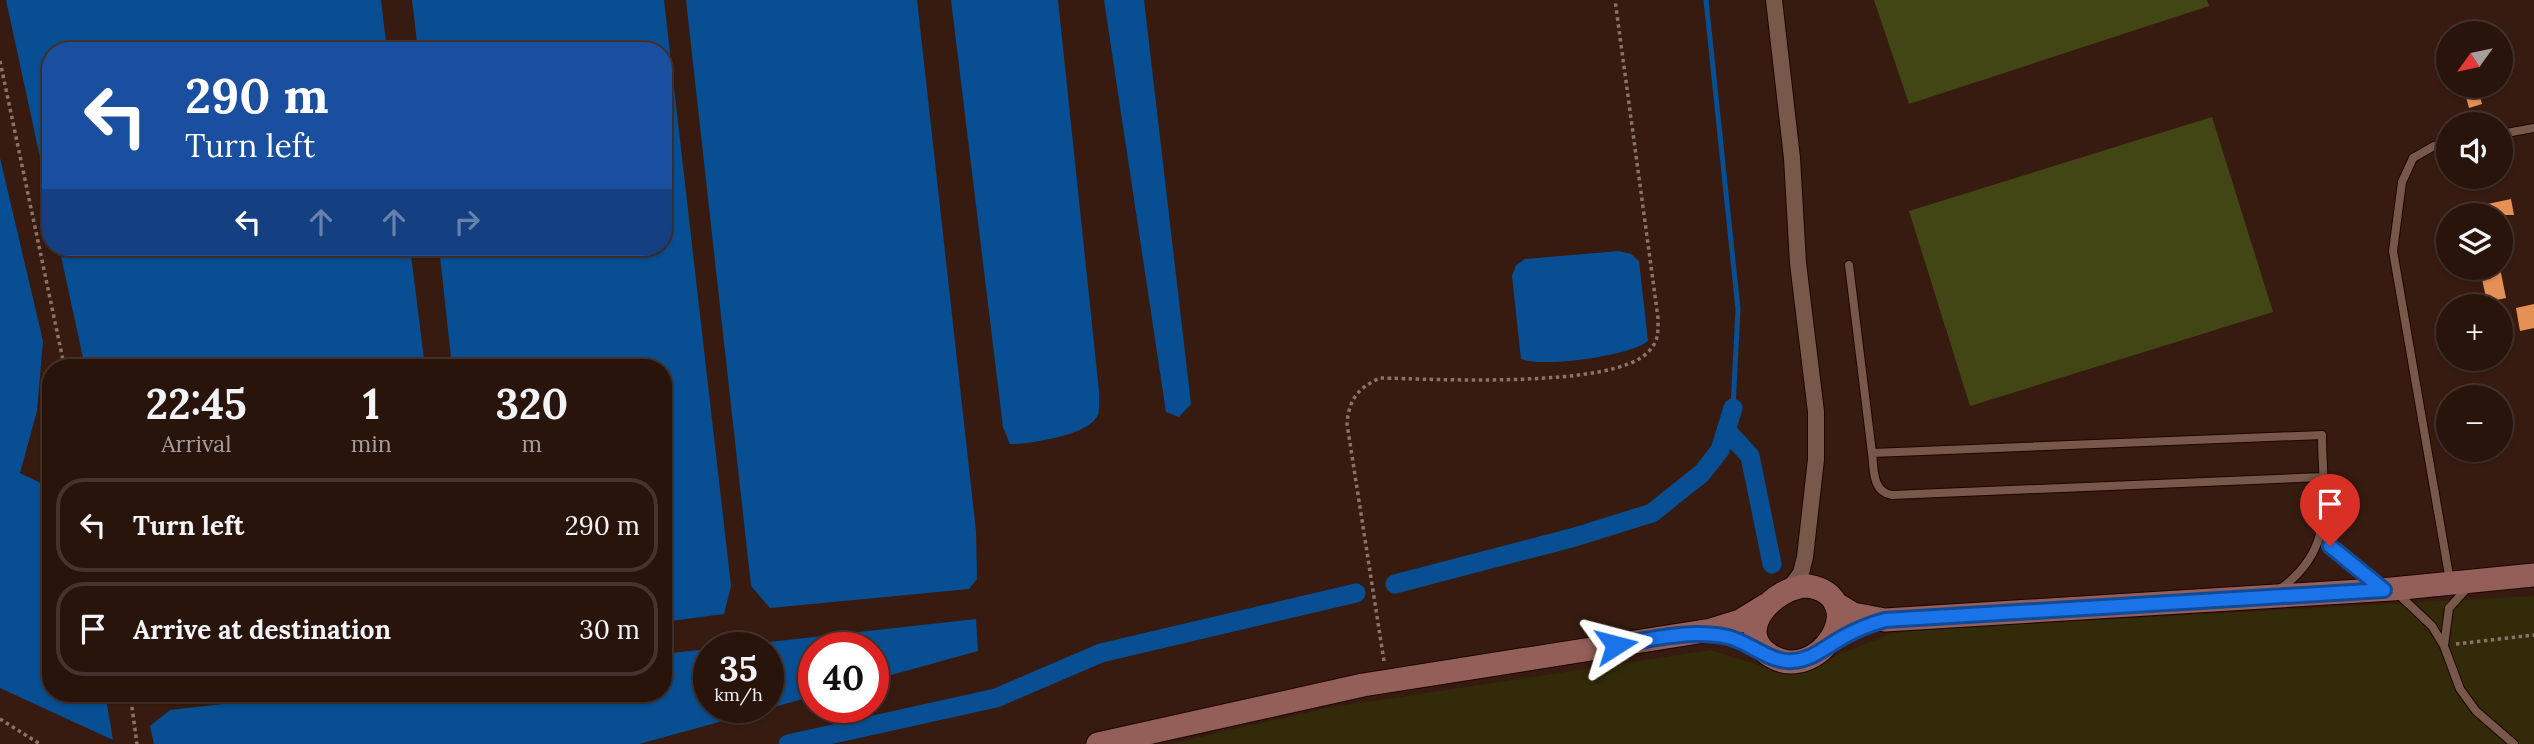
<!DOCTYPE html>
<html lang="en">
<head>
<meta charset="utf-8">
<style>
  :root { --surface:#29140c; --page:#35211a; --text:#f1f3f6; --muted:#a59e9d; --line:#45332d }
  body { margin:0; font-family:Lora,serif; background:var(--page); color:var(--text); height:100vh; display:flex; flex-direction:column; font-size:26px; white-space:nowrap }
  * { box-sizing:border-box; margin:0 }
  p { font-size:23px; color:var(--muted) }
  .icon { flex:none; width:38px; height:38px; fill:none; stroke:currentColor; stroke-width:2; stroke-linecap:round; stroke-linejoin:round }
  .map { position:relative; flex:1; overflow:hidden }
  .side { position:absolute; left:42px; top:359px; width:630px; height:343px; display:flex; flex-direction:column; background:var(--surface); border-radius:28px; box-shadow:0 2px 5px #0004,0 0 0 2px var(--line) }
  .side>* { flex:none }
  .top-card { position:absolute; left:42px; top:42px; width:630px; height:214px; border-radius:28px; box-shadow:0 2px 5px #0004,0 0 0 2px var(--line); background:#1a4fa0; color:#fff; overflow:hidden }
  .needle { width:46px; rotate:237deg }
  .tools { position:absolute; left:2436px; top:21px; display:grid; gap:14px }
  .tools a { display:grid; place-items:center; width:77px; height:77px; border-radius:50%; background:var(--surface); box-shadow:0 2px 5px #0004,0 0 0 2px var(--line); font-size:35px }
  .speed { position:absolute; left:693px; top:632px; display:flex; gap:14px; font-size:35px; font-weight:700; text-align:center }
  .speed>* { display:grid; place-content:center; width:91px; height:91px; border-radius:50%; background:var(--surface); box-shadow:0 2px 5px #0004,0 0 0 2px var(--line); line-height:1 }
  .speed small { font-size:18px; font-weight:400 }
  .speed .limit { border:10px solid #d22; background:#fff; color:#111 }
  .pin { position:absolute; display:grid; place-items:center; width:60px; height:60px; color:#fff; margin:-72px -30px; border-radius:50% 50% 50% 0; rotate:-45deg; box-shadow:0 0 7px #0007 }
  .pin .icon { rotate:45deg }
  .me { position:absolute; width:77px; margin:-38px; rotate:81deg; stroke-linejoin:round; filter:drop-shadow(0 0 5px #0008) }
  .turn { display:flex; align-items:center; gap:24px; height:147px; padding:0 28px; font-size:32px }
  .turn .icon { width:91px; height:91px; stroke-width:2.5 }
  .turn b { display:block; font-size:49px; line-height:60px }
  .lanes { display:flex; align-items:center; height:66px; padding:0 28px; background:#0003; justify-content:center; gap:35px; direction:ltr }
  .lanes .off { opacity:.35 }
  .eta { display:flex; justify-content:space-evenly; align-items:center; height:119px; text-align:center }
  .eta b { font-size:42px; font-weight:800; line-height:49px }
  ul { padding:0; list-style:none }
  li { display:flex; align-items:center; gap:21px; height:94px; margin:0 14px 10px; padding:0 14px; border:4px solid var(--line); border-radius:28px }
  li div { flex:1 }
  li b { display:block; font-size:26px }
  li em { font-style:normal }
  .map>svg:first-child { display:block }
  .green { fill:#424615 }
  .sand { fill:#332a09 }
  .water { fill:#074f92 }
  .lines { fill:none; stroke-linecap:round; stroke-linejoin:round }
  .stream { stroke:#074f92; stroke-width:5 }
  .canal { stroke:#074f92; stroke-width:19 }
  .building { fill:#e59055 }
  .lane-casing { stroke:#1d0500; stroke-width:10 }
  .street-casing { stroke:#1d0500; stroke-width:18 }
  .secondary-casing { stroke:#1d0500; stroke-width:25 }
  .path { stroke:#8a7269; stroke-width:3.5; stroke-dasharray:3.5 3.5; stroke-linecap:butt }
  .lane { stroke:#79584c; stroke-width:8 }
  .street { stroke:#79584c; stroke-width:16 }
  .secondary { stroke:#955f59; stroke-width:23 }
  .route-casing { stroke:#114b97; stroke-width:18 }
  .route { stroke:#1a73e8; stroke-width:12 }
</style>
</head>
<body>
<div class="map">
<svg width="2534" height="744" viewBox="0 0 2534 744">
  <rect width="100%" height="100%" fill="#371b10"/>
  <path class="green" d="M1874,0H2207L2209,6L1909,104Z
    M2212,117L2273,312L1970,406L1909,211Z"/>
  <path class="sand" d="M2534,596V744H1170L1327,708L1711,650L1774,670L1795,672L1893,633L1930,629Z"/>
  <path class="water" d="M6,0H381L387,51H51V208Z
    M412,0H664L731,586L724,614L663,622V368L452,367L439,247H663V51H418Z
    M686,0H917L976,531L977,579L969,589L770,608L751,586Z
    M951,0H1058L1099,391C1099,398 1100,407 1098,414C1092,435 1030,444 1010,444L1003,427Z
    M1104,0H1144L1191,404L1179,417L1166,412Z
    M0,158L43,341L37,411L20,473L51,488V693H105L113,740L0,688Z
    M59,247H410L425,367H85Z
    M1619,251L1631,254L1639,261L1648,341C1631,356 1541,368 1521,359L1512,276L1516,265L1525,259Z
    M976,619L978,651L873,680V648H814V696L639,744H154L150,726L170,710L320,693H663V654L709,649V707H768V648L723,647Z"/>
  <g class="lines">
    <path class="stream" d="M1706,0L1738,309L1733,408"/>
    <path class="canal" d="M1726,430L1750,456L1772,564
      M1395,584L1575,537L1652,513L1702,473L1720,450L1733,408
      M788,744L996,698L1101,653L1356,593"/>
  </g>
  <path class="building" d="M2463,86H2477L2482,104L2469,108Z
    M2511,199L2514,215H2465L2464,209Z
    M2500,268L2506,298L2487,302L2480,270Z
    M2534,304V328L2520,331L2516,308Z"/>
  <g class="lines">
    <defs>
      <path id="lane" d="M2501,134L2534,128
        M2448,143L2434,146L2413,158L2402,182L2393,251L2450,581
        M1849,265L1872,453L2322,435C2322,498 2338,547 2280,589
        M1872,453C1874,469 1872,492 1892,495L2322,477
        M2323,531C2330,555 2359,571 2378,585
        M2396,592L2432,626L2444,646L2460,689L2476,711L2514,744
        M2444,646L2449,608L2469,586"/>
      <path id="street" d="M1774,0L1792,158L1798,263L1816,412V459L1805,557L1801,573L1789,589"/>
      <path id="secondary" d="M1809,586C1873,599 1819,685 1771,656C1731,632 1775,585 1809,586Z
        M1835,603L1853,614L1885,620L2392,589L2534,575
        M1098,744L1363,685L1711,630L1740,621L1766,605"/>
    </defs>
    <use href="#lane" class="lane-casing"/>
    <use href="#street" class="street-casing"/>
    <use href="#secondary" class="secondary-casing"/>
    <path class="path" d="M0,61L63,360L61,368
      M51,438L48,458L51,462
      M2456,644L2534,635
      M1384,661L1347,424C1349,399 1358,388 1380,378C1434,379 1614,389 1648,352C1659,341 1658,333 1658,318L1615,0
      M130,693L137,744
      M0,719L40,744"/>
    <use href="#lane" class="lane"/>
    <use href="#street" class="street"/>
    <use href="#secondary" class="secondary"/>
  </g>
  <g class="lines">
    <defs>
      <path id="route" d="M1616,645C1653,639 1691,629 1728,637C1749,642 1771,663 1792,661C1813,660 1828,645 1845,636C1858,629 1871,624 1885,620L2384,590L2330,546"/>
    </defs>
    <use href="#route" class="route-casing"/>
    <use href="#route" class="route"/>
  </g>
</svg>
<div class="tools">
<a><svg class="needle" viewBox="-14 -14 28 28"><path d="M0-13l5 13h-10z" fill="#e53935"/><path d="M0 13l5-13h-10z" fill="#a59e9d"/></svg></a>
<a><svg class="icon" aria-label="sound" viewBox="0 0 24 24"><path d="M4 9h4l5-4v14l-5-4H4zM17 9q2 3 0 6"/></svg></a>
<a><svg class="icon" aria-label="layers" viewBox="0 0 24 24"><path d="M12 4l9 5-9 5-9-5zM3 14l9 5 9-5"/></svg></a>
<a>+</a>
<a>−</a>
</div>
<div class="speed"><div>35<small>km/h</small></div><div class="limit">40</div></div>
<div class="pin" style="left:2330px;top:546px;background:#d93025"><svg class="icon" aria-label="arrive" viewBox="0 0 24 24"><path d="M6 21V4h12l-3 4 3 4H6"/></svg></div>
<svg class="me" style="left:1616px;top:645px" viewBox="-20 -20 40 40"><path d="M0-17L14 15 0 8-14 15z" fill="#1a73e8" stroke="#fff" stroke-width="4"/></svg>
<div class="top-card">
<div class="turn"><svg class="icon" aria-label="left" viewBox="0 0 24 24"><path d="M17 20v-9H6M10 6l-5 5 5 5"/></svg><div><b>290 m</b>Turn left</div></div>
<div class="lanes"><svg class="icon" aria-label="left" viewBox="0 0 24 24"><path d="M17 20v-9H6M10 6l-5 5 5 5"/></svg><svg class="icon off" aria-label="ahead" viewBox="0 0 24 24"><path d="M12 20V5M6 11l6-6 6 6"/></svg><svg class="icon off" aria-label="ahead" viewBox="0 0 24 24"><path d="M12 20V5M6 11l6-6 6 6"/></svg><svg class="icon off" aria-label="right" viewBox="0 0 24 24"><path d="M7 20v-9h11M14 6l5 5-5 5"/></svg></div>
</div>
<section class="side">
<div class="eta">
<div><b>22:45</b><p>Arrival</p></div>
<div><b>1</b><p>min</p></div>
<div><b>320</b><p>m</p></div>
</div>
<ul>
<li><svg class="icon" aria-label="left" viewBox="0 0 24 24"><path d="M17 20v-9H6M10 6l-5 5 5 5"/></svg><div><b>Turn left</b></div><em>290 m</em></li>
<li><svg class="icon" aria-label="arrive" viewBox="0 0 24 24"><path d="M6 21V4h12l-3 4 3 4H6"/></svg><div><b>Arrive at destination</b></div><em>30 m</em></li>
</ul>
</section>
</div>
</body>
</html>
